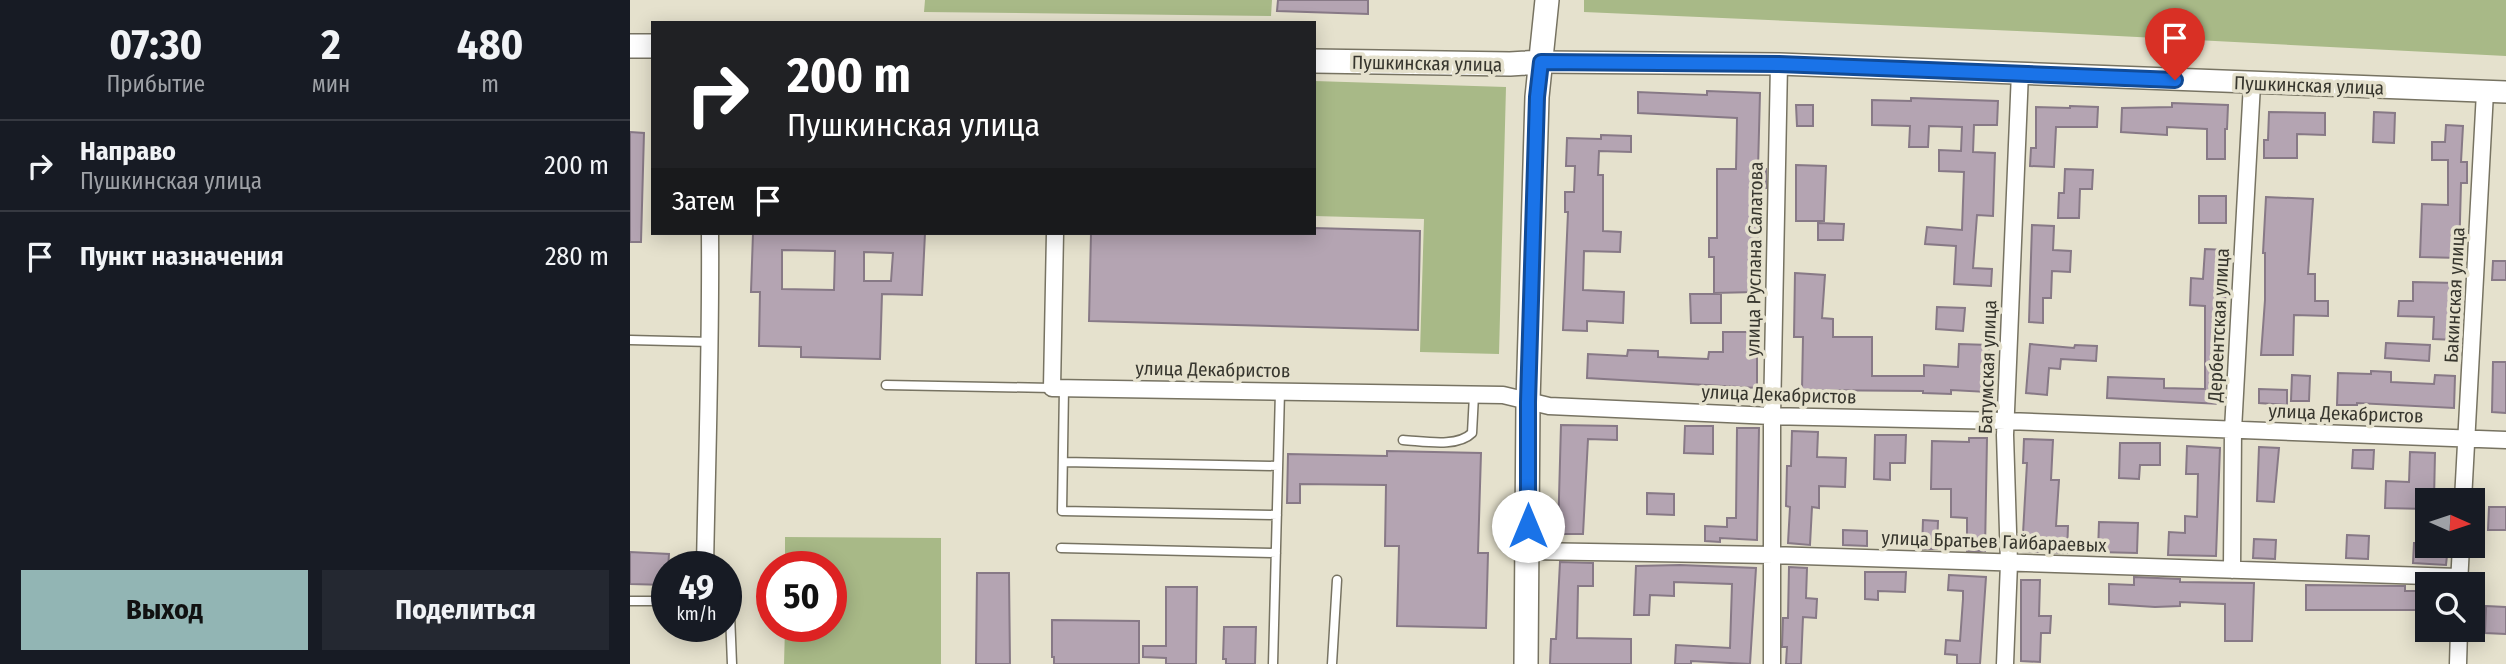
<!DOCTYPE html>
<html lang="ru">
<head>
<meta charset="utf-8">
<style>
  :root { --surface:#171b24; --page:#242831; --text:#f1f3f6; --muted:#9ea1a6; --line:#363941; --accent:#92b5b4 }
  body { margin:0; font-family:"Fira Sans Condensed",sans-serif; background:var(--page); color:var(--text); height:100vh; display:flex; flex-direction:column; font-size:26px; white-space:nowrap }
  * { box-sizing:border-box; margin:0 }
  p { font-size:23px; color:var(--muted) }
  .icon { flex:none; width:38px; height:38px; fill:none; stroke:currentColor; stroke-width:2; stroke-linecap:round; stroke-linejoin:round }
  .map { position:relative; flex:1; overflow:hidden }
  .drawer { display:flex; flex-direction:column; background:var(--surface); width:630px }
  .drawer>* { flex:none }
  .guide { position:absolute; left:21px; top:21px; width:665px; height:214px; border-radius:0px; box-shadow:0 4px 18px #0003; background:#202124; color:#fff; overflow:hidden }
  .needle { width:46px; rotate:93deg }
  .tools { position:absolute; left:1785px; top:488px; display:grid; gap:14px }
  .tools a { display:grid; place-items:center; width:70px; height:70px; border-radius:0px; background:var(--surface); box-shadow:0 4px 18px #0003; font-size:35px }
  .speed { position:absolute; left:21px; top:551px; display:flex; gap:14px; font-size:35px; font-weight:700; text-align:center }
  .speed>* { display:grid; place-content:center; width:91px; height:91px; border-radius:50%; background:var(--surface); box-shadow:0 4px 18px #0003; line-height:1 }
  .speed small { font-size:18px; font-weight:400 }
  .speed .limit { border:10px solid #d22; background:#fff; color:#111 }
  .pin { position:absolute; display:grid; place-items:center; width:60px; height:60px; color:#fff; margin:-72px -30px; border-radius:50% 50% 50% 0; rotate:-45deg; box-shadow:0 0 7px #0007 }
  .pin .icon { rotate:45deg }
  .me { position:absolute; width:77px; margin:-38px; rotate:0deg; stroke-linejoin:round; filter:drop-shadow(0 0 5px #0008) }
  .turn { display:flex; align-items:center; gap:24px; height:147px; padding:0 21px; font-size:32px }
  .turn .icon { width:91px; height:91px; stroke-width:2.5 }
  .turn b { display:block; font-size:49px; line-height:60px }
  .then { display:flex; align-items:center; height:66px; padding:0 21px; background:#0003; gap:14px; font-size:26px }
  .eta { display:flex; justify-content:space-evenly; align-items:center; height:119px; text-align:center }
  .eta b { font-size:42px; font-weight:700; line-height:49px }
  .primary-button { display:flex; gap:14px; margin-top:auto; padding:14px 21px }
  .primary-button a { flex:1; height:80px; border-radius:0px; background:var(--accent); color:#111; font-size:28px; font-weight:700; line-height:80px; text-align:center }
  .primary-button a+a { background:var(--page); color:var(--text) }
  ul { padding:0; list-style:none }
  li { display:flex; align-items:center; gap:21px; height:91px; padding:0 21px; border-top:2px solid var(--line) }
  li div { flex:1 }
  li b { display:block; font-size:26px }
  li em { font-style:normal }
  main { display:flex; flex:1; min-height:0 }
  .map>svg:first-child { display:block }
  .green { fill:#a8b987 }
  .building { fill:#b4a4b2; stroke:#877986; stroke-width:2; fill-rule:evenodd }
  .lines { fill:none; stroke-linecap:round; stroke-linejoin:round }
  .service-casing { stroke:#777362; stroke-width:11 }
  .minor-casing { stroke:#777362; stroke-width:19 }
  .tertiary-casing { stroke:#777362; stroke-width:24 }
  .secondary-casing { stroke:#777362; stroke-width:26 }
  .service { stroke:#fff; stroke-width:8 }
  .minor { stroke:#fff; stroke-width:16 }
  .tertiary { stroke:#fff; stroke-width:21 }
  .secondary { stroke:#fff; stroke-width:23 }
  .route-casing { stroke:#114b97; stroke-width:18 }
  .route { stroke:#1a73e8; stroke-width:12 }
  .labels { text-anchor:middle; stroke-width:7; stroke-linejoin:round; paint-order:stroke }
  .street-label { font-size:19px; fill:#37362e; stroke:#e5e1cd }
</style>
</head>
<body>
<main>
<section class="drawer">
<div class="eta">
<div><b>07:30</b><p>Прибытие</p></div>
<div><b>2</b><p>мин</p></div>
<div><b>480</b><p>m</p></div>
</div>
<ul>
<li><svg class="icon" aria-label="right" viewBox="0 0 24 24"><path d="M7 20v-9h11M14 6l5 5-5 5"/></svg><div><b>Направо</b><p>Пушкинская улица</p></div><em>200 m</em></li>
<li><svg class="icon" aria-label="arrive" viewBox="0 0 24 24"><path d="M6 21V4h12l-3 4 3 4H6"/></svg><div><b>Пункт назначения</b></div><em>280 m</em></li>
</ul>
<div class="primary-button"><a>Выход</a><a>Поделиться</a></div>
</section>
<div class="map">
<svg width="1876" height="664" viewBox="0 0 1876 664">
  <rect width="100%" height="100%" fill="#e5e1cd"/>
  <path class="green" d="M295,0H642L641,16L294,12Z
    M954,0H1876V56L1410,32L954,12Z
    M684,81L876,87L869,354L790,352L794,219L684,216Z
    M155,537L311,538V664H154L155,627L201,626V567H155Z"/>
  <path class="building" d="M648,0H738V14L647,11Z
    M1077,91L1130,93L1128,169H1136V188H1128L1129,273H1125V292L1084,293V257H1079V238H1087V169H1106L1107,118L1008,113V92L1077,95Z
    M1281,98L1368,101L1367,125H1344L1343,152L1365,153L1363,216L1347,215L1343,268L1362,269L1361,286L1324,284L1326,246L1295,244L1297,227L1332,230L1334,172L1309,171V150L1331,151L1332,127L1299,126L1298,147H1279L1280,126L1242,125V100L1281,101Z
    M1542,103L1598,105L1597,129H1595V159H1577V129L1537,127V135L1491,132L1492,108L1542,107Z
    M1166,105H1183V126H1167Z
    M1440,106L1468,107L1467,127H1426L1424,167L1400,166L1401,148H1406V107L1440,108Z
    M1639,112L1695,113V135L1667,134V158H1634V140H1638Z
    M1744,112L1765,113L1764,143L1743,142Z
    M1816,125L1833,126L1831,162H1837V183H1831L1829,258L1790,257L1792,204L1818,205V160H1802V142H1815Z
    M0,132L14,133L11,242H0Z
    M971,135L1001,136V152L969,151L968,175H973V231L991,232L990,252L954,251L953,290L994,292L993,323L957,321V331L933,330L938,212H935V192H944L945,166H936L937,138L971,139Z
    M1166,165L1196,166L1194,221H1166Z
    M1435,169L1463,170L1462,189H1450L1449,218H1428L1429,193H1434Z
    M1569,196H1596V223H1569Z
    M1636,197L1683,199L1678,274H1685V301H1698V316L1664,315L1663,355H1631L1635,300V253H1633Z
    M1188,223L1214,224L1213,240H1188Z
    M1402,225L1424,226L1423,250L1441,251L1440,272L1422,271L1421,298H1413V323L1399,322Z
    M684,228L790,231L788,330L459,321L461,233H684Z
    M123,233H295L292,295L252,294L250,359L171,357V347L129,346L130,292H121ZM152,250L205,251L204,290L152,289ZM234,252L263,253L261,281H234Z
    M1575,249L1597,250L1594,355L1590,404L1477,398L1478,377L1534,379V388L1575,389V306L1560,305L1561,278L1573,279Z
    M1863,261H1876V280H1862Z
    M1165,273L1195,275L1192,318L1203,319V337H1242V376H1294V365L1328,367L1329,344L1359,345L1357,392L1321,390V394L1293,393V391L1172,390L1173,337H1164Z
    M1783,282L1826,283L1827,340L1803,339L1804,317L1768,316L1769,301H1783Z
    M1060,294H1091V323H1061Z
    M1307,307L1335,308L1333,331L1306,329Z
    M1093,332H1127V388L957,378L958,354L997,356L998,350L1028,351V357L1078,359L1079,352H1093Z
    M1756,343L1800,345L1799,361L1755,358Z
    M1400,344L1444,348L1445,345L1467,346L1466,361L1431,359L1430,369L1419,368L1417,395L1396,393Z
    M1863,362H1876V413L1862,412Z
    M1741,371L1761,372V382L1804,384L1805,375L1825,376L1824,408L1727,403V405H1707L1708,373L1741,374Z
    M1662,375L1680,376L1679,401H1661Z
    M1629,389L1657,390V405L1629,403Z
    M931,425L987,426V440L958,439L953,534H928Z
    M1055,426H1083V454L1054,453Z
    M1107,428H1129L1127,540L1090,538V542L1075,541V526L1097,527V518H1106Z
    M1162,431L1188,432L1187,457L1216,458L1215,487L1189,486V508L1182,507L1180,545L1158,543L1160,507L1156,506L1157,466H1161Z
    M1245,435H1276L1275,463H1260V480L1244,479Z
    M1339,438H1357L1355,551H1337V518L1321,517V489H1301L1302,441L1339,442Z
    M1394,439L1423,440L1421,480H1429L1426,526H1438L1437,553L1392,551L1397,463H1393Z
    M1490,443H1530V465H1510L1509,479L1489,478Z
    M1557,446L1590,448L1586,556L1538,555L1539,532L1555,533V516L1567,517L1568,474H1556Z
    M1629,447L1649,448L1644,502L1627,501Z
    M1723,450H1744L1743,469L1722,468Z
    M757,451L851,453L848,553H858L856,628L767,626L769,546H755L756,485L670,484V503H657L658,454L757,456Z
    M1780,452L1805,453L1804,500H1797V509L1755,508L1756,481L1779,482Z
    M1017,493L1044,494V515L1017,514Z
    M1859,507H1876V530H1858Z
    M1293,520L1308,521L1307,549H1292Z
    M1469,522L1508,523L1507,553L1468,552Z
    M1213,530L1237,531V546L1213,545Z
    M1717,535L1739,536L1738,559L1716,558Z
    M1624,539L1646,540L1645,559L1623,558Z
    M1784,543H1797V546H1818L1816,565L1783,563Z
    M0,552L39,554L37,585L0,584Z
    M930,562L963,563V586H948L947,638L1001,639V664H920L921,639H926Z
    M1050,565L1126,568L1120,664L1061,661V664H1045L1046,645L1100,648L1102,584L1044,582V596L1020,595L1019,615H1004L1006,566Z
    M1159,567L1177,568L1176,598L1187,599L1186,618L1173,617L1171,664H1156L1157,647H1152L1153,618H1158Z
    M1235,572H1276L1275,592L1248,591V600L1235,599Z
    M347,573H379L380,664H346Z
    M1319,575L1356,577L1350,664H1327V655L1315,654L1316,640L1330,641L1333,599V591L1318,590Z
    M1504,577L1550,579V582L1624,583L1622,641H1595V604L1550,602V606L1525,607L1479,604V584L1504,585Z
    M1391,580H1410L1409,616H1421L1420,633H1411L1410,662L1391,661Z
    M1676,585L1775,586V591H1797V610H1676Z
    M536,587H567L566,664H536V658L513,657V646H536Z
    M1856,606L1876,607V634L1855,633Z
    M422,620L509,621V664H424V657H422Z
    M594,627H626L625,664H596V659H593Z"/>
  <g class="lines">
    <defs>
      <path id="service" d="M0,340L81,342
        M256,385L422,388
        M434,388L432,511L647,515
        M773,440C793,441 827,448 842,433L844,395
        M433,462L648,466
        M431,548L646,553
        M0,601H37
        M96,611L100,614L102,664
        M643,664L650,391
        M702,664L707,580"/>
      <path id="minor" d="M425,233L422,388L873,395L919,406L1142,416L1376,421L1876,440
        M1833,500L1855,92
        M898,551L1143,555L1829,577
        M75,567C77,456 81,344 80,233
        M1602,570L1603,430L1622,84
        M1829,584L1831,546
        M1142,664V416L1149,64
        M1375,664L1379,563L1375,435L1390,72
        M1828,664L1829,630"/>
      <path id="tertiary" d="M911,62L1149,64L1876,92"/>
      <path id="secondary" d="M0,46H23
        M684,61L880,64L911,62
        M896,664L898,402L907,97L917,0"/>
    </defs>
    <use href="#service" class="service-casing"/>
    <use href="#minor" class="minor-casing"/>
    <use href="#tertiary" class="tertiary-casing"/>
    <use href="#secondary" class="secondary-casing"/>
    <use href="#service" class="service"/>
    <use href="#minor" class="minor"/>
    <use href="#tertiary" class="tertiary"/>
    <use href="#secondary" class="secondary"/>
  </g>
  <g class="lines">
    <defs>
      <path id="route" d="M898,526V402L907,97L911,62L1149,64L1545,80"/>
    </defs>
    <use href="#route" class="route-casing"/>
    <use href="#route" class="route"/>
  </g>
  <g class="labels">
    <g class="street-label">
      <text transform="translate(797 63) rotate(1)" y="7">Пушкинская улица</text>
      <text transform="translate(1679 85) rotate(2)" y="7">Пушкинская улица</text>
      <text transform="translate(1124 259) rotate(-89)" y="7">улица Руслана Салатова</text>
      <text transform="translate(1824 295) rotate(-87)" y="7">Бакинская улица</text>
      <text transform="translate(1588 325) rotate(-87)" y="7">Дербентская улица</text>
      <text transform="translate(1357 367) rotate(-88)" y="7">Батумская улица</text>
      <text transform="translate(583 369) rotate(1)" y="7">улица Декабристов</text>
      <text transform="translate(1149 394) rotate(2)" y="7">улица Декабристов</text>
      <text transform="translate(1716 413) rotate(2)" y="7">улица Декабристов</text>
      <text transform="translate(1364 541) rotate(2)" y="7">улица Братьев Гайбараевых</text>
    </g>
  </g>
</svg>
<div class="tools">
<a><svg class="needle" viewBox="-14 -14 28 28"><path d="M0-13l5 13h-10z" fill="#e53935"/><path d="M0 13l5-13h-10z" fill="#9ea1a6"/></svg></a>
<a><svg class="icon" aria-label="search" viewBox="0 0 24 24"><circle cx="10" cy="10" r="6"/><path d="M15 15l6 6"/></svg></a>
</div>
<div class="speed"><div>49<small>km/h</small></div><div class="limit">50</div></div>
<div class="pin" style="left:1545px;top:80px;background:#d93025"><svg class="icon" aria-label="arrive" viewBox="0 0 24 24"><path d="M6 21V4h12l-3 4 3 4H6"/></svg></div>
<svg class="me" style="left:898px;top:526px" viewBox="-20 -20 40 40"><circle r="19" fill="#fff"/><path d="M0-13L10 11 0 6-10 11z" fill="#1a73e8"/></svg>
<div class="guide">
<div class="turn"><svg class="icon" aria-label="right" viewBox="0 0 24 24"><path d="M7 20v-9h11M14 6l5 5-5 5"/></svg><div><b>200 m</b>Пушкинская улица</div></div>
<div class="then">Затем<svg class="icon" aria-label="arrive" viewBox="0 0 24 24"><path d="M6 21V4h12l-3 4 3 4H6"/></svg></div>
</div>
</div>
</main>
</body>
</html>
